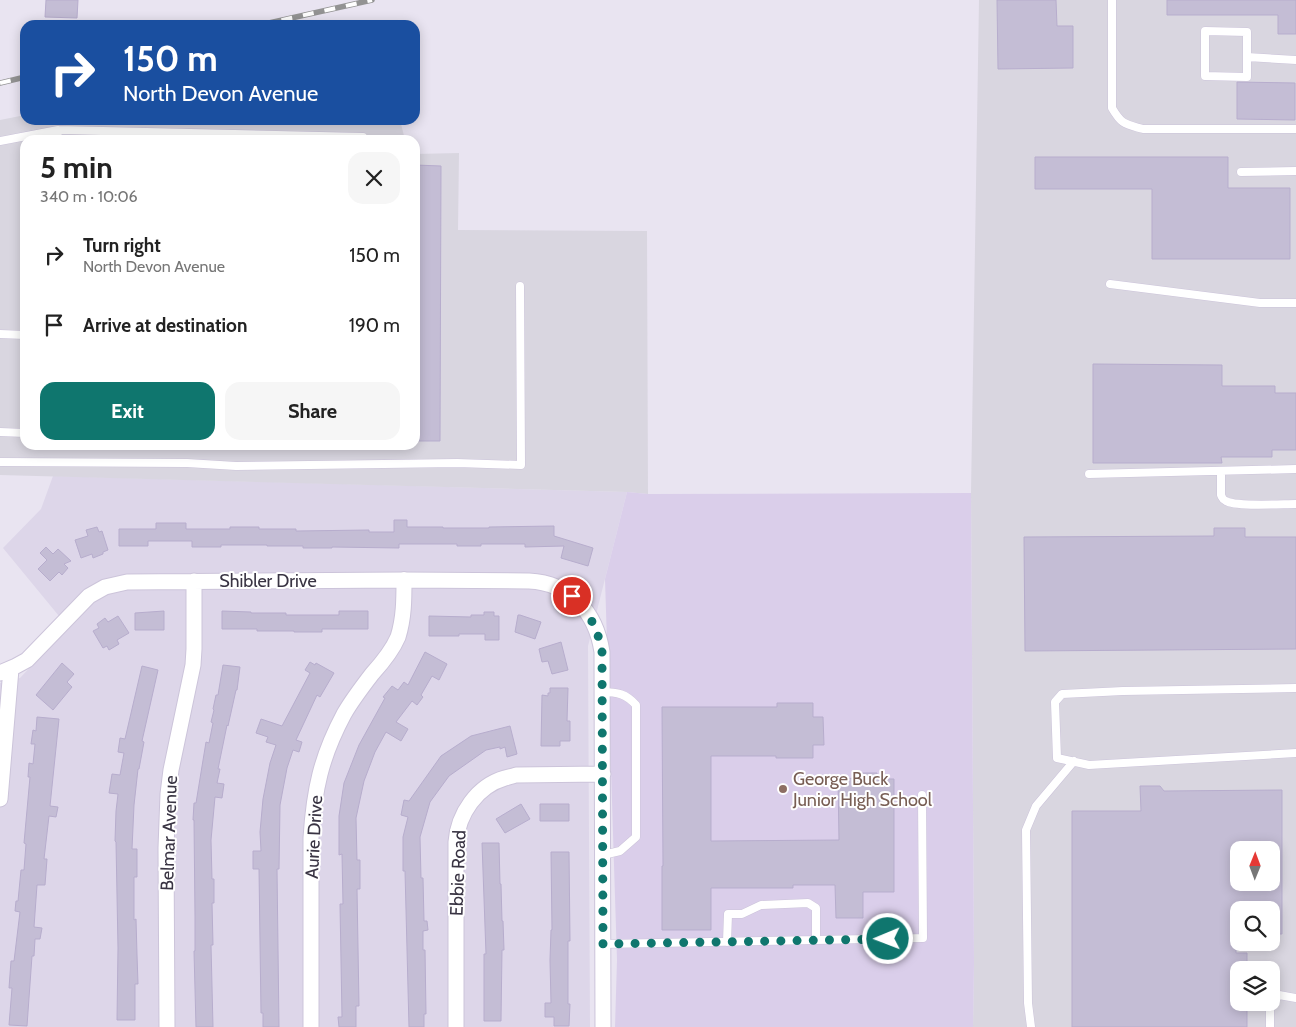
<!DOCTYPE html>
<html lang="en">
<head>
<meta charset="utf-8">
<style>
  :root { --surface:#fff; --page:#f6f6f6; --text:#222; --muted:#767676; --accent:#0f766e }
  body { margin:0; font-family:Cabin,sans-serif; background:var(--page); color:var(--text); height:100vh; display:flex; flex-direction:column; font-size:19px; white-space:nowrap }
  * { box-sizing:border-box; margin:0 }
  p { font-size:16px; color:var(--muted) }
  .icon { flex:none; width:28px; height:28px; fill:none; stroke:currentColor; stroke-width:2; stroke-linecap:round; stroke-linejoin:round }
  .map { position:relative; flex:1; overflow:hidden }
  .sheet { position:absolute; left:20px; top:135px; width:400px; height:315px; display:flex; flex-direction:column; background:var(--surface); border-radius:15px; box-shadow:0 2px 12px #0003 }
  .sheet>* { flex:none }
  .guide { position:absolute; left:20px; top:20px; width:400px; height:105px; border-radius:15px; box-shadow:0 2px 12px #0003; background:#1a4fa0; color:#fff; overflow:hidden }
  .needle { width:32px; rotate:1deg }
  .tools { position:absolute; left:1230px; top:841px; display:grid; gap:10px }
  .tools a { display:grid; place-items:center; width:50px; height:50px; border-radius:10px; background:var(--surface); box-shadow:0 2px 12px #0003; font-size:25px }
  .pin { position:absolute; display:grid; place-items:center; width:42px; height:42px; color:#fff; margin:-21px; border:2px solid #fff; border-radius:50%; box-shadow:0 1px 5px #0007 }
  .me { position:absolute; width:55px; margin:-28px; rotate:269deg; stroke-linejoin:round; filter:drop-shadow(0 0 4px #0008) }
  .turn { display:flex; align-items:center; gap:18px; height:105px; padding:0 20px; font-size:22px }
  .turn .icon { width:65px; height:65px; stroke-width:2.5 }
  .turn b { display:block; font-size:35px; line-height:42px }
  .round { display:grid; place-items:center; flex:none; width:52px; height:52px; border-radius:15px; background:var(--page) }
  .overview { display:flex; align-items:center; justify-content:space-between; height:85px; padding:0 20px }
  h1 { font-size:30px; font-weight:800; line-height:38px }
  .button { display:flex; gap:10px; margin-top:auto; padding:10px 20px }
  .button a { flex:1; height:58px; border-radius:15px; background:var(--accent); color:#fff; font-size:20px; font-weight:800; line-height:58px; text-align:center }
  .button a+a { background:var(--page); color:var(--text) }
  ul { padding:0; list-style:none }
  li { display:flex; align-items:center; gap:15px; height:70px; padding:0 20px }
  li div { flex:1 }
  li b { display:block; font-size:19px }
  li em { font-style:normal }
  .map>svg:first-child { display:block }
  .residential { fill:#ddd6e9 }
  .industrial { fill:#d9d6e0; fill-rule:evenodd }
  .education { fill:#daceea }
  .building { fill:#c4bdd5; stroke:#b7adcd; fill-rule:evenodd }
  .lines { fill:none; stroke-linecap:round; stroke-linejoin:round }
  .service-casing { stroke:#ccc4da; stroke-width:9 }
  .minor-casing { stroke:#ccc4da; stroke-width:17 }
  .service { stroke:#fff; stroke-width:8 }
  .minor { stroke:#fff; stroke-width:15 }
  .rail-casing { stroke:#939393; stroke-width:5.5 }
  .rail { stroke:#fff; stroke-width:4; stroke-dasharray:11; stroke-linecap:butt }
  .route { stroke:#0f766e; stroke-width:9; stroke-dasharray:0 16.2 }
  .education-dot { fill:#8d6e63; stroke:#fff; stroke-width:2 }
  .labels { text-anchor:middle; stroke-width:4; stroke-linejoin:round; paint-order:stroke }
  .street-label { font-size:18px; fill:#393443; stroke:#fff }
  .education-label { font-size:18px; fill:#785e54; stroke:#fff; text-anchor:start }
</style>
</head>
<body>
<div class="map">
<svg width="1296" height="1027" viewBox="0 0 1296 1027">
  <rect width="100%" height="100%" fill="#e9e4f1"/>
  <path class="residential" d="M53,476L627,492L588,646L590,1027H0V683L20,678L68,627L3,548L41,509Z"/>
  <path class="industrial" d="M979,0H1296V1027H973L974,963L971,493ZM1239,850H1271V882H1239ZM1239,910H1271V942H1239ZM1239,970H1271V1002H1239Z
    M25,115V120H400L405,140H25V445H415V154L459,153L458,230L647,231L648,494L627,492L0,475V120Z"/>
  <path class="education" d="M627,492L648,494L971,493L974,963L973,1027H615L617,960L605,579Z"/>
  <path class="building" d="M46,0H78L77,18L45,17Z
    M997,0H1056L1057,26H1073V68L998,69Z
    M1167,0H1296V34H1278V15H1167Z
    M1237,82L1295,83V120L1237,119Z
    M1035,157H1228V188H1290V259H1152V189H1035Z
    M415,165L441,166L440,441H415Z
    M1093,364L1222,365V386H1275V393H1296V450H1272V457H1221L1222,463H1093Z
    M394,520H407V527H443V528H489V527L554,526V536L593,548L588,566L561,558L564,546L525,547V544H481V546H457V544H399V548L332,547V548H303V546H267V545H221V547H192V541H148V546H119V529H156V523H186V529H230V527H259V529H296V531L369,530V532H394Z
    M97,527L99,532L102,531L108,550L103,552V554L93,558L92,554L81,558L75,540L88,536L86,530Z
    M1214,528H1245V537H1296V649L1025,651L1024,537L1214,536Z
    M46,547L53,554L58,549L71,561L64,564L68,568L62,575L59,572L50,581L38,569L47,560L40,553Z
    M164,611V630H135V613Z
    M222,611L251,612V613H286V615H339V611H368V629H322V632H294V631H257V629H222Z
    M484,612H494V616H499V640H485V634H459V636H429V616L471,617V615H484Z
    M518,615H520L541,622L535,639L515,632Z
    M118,616L129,633L117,640L119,644L109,650L107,646L103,648L93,631L99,628L97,624L105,618L108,622Z
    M561,642L568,670L552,674L548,661L542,662L539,649Z
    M425,652L447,664L439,680L432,676L421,695L423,697L417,705L412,701L396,722L408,729L401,741L386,732L375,752L364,781L356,818L357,860H360V889H357L359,1006H356V1027H339L338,1017H342L340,904H343L342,854L339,855V816L344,783L359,745L385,698L383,697L392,686L398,690L404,682L408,685Z
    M310,662L315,665L316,663L334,673L320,697L317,695L296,740L302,742L299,752L293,750L287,768L280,805L279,869H277L279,1027H263V1013H261L259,869H253V851H261L260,832L263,799L270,763L276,745L266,742L268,737L256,733L261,719L282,726L310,673L305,670Z
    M62,663L74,674L67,682L72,687L53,710L36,695Z
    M223,665L240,667L237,690H236L228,726L227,725L218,769H220L217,783L224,784L222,798L215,797L211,840L212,879H214V903H212L213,945H211L213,1027H196L194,951H195V916L194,820H193L194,803H196L206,742L209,743L213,723L211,722L214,710L213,709L216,695H218Z
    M142,666L158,670L142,741L144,742L139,769H138L134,805L132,849H137V877H134V920L136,919L137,955L138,984H135V1020H117L118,948L116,842L115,841L116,811L118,794L109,793L112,774L120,775L124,753L118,752L120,738L125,739Z
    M550,688H568L567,721H570V741H560V746H541L542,695L548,696V693H550Z
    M777,703H813V717H823L824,745H813V758H776V756H711V841L839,840L838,779L857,778V773H877V779H894V892H863V918H836L835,885H793V888H711V930H662V866H663L662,707H777Z
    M37,717L59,719L50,806L58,807L56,817L49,816L44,859H47L45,885H37L34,927L42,928L40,939H35L34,956H32L27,1026L9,1025L12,988H9L11,961H14L20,912L15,911L16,901H18L21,870H24L26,844L24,843L30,777H28L29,763L33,764L35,744H31L33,730L36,731Z
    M510,726L517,754L507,757L505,747L500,749V747L486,750L449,776L430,802L420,837L421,878H423L424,921H427L428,930L423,931V950H425L426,1014H424V1027H409L405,871H403V837L408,817L401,815L404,800L409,801L441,756L471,736Z
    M1140,786H1160L1164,791L1282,790V934H1271V910H1239V934H1236V953H1247V970H1239V1002H1247V1027H1072V811H1141ZM1239,850H1271V882H1239Z
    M521,804L530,819L505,833L496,819Z
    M540,804H569V821H540Z
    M482,843H499L500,884H501L502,921H503L504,950H502L501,1021H484V954H486Z
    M551,852H569L570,941H568V1004H570L569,1026H554V1017H545V1003H551L550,960L551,930H552Z"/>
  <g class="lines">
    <defs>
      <path id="service" d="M1112,0V108C1122,125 1125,124 1143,129H1296
        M1205,31L1247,32V77L1205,76Z
        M1247,57L1296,60
        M58,130L363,137
        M0,141L58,130L57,140
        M1241,172L1296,171
        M1110,284L1260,303H1296
        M0,334L25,335
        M0,432L25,433
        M0,462L187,463L236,466L457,463L521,465L520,286
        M1221,471V495C1223,499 1222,499 1226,501C1236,507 1282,504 1296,504
        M1089,474L1296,469
        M1296,688L1123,691L1062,694L1055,702L1057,758L1089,765L1296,753
        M602,692C618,692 626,694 636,705V837L620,851L603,855
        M727,942L728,914H742L761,905L808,903L816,908V940
        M603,944L923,938L922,795
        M1031,1027L1028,1003L1026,830L1036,806L1074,761
        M1270,1027V1006L1279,995L1296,998"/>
      <path id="minor" d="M0,673L16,666L27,660L89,596L105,587L127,582L404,580L529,581C570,583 596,612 602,652L603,1027
        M0,799L11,669
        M167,1027L166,848L168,794L171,770L193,665L194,649V581
        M311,1027V838C314,790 321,757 344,714C352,700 362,687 372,674C382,663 392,651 398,637C404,618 404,599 404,580
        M456,1027V842C458,814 477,786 505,778C509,777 513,776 516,775L603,774"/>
    </defs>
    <use href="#service" class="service-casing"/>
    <use href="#minor" class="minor-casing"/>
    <use href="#service" class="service"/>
    <use href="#minor" class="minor"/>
    <defs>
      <path id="rail" d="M260,25L372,0
        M0,83L25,77"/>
    </defs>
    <use href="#rail" class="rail-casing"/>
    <use href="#rail" class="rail"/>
  </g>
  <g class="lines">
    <path class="route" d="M572,596C589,612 598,629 602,652L603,944L888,939"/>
  </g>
  <circle class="education-dot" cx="783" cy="789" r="5"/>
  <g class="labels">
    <g class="street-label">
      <text x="268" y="587">Shibler Drive</text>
      <text transform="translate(169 833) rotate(-88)" y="6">Belmar Avenue</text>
      <text transform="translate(314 837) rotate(-87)" y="6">Aurie Drive</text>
      <text transform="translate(458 873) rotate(-88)" y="6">Ebbie Road</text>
    </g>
    <g class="education-label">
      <text x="793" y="785">George Buck<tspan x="793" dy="21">Junior High School</tspan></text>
    </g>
  </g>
</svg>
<div class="tools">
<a><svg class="needle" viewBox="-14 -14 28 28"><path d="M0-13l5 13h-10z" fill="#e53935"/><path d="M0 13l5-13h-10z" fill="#767676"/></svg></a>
<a><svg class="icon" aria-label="search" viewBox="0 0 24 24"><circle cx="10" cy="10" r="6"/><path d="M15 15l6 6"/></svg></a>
<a><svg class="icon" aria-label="layers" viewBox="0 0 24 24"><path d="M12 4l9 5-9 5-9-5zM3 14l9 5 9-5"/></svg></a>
</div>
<div class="pin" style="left:572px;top:596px;background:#d93025"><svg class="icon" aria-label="arrive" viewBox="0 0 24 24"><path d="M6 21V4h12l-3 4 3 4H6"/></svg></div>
<svg class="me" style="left:888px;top:939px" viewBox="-20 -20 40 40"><circle r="17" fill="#0f766e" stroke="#fff" stroke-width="3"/><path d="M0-11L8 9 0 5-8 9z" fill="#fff"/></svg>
<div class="guide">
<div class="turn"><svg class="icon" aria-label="right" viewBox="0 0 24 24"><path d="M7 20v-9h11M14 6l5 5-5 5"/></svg><div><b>150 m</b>North Devon Avenue</div></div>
</div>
<section class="sheet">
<div class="overview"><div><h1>5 min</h1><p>340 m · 10:06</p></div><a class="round"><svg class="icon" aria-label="close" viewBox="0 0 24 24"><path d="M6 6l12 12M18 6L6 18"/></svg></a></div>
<ul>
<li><svg class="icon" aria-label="right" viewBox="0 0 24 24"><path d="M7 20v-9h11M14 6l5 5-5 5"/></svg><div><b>Turn right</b><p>North Devon Avenue</p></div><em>150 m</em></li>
<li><svg class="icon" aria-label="arrive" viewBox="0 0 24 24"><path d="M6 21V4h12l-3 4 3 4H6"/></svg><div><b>Arrive at destination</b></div><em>190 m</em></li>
</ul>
<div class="button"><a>Exit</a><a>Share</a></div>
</section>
</div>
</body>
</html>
